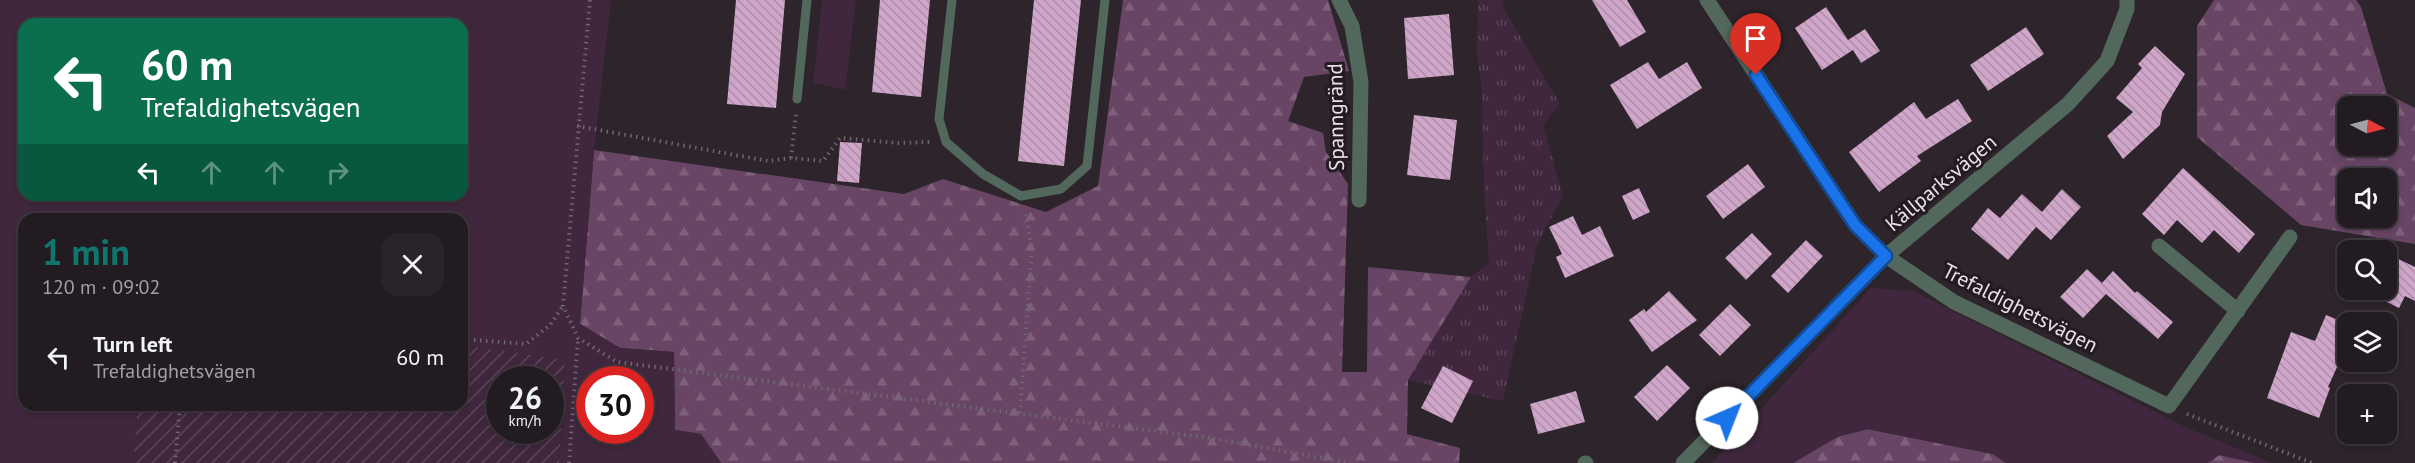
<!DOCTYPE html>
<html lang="en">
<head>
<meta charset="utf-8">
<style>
  :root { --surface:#221b21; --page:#2a242a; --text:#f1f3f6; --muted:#a2a1a5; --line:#3f393f; --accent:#0f766e }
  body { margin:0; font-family:"PT Sans",sans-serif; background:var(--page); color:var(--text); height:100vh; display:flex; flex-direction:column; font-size:22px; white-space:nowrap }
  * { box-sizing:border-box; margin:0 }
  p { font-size:20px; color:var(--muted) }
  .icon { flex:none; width:33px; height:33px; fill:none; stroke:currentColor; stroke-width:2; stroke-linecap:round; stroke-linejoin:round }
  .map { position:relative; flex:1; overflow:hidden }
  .side { position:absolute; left:18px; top:213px; width:450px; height:198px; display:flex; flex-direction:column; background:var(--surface); border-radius:18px; box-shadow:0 3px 9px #0003,0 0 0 2px var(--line) }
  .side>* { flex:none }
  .hud { position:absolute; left:18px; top:18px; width:450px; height:183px; border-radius:18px; box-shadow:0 3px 9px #0003,0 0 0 2px var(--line); background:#0b6e4f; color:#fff; overflow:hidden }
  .needle { width:39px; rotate:96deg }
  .fabs { position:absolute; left:2337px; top:96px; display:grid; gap:12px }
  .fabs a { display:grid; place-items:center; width:60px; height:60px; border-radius:12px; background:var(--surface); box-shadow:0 3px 9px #0003,0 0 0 2px var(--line); font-size:30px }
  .speed { position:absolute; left:486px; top:366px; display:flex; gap:12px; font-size:30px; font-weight:700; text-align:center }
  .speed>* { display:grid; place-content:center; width:78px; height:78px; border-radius:50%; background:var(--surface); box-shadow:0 3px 9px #0003,0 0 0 2px var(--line); line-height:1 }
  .speed small { font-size:15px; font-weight:400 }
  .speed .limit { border:9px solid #d22; background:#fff; color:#111 }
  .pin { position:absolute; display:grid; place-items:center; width:51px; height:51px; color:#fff; margin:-62px -26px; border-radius:50% 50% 50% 0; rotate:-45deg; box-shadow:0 0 6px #0007 }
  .pin .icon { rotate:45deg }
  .me { position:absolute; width:66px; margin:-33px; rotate:44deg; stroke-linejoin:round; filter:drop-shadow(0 0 4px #0008) }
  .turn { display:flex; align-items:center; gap:21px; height:126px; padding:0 24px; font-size:27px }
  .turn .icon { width:78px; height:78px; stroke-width:2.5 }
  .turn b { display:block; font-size:42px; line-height:51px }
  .lanes { display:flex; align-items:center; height:57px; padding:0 24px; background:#0003; justify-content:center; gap:30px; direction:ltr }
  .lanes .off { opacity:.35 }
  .round { display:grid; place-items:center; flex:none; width:63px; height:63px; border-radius:18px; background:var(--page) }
  .summary { display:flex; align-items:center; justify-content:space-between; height:102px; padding:0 24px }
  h1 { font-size:36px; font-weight:800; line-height:45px; color:var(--accent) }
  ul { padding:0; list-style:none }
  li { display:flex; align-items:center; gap:18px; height:84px; padding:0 24px }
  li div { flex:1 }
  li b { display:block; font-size:22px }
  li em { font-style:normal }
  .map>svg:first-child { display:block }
  .grass { fill:url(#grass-tufts) }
  .forest { fill:url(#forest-firs); fill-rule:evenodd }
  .park { fill:#40273d; fill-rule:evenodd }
  .garden { fill:url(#garden-furrows); fill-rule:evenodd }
  .building { fill:url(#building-back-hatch) }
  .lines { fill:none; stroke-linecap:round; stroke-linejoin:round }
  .path { stroke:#6f676e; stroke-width:4; stroke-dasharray:1.5 4.5; stroke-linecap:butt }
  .lane { stroke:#53685d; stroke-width:9 }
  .street { stroke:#53685d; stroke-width:15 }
  .route-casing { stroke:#114b97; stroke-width:15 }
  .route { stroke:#1a73e8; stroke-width:10 }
  .labels { text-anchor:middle; stroke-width:6; stroke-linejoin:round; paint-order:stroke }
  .street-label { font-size:21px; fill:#e9e2e8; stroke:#231a22 }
</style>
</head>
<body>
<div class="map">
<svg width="2415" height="463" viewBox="0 0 2415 463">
  <defs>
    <pattern id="grass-tufts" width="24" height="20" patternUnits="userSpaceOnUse" patternTransform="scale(1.5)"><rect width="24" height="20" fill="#40273d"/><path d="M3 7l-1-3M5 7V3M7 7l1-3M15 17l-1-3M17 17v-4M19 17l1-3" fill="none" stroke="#5c4659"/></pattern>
    <pattern id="forest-firs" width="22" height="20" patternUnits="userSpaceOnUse" patternTransform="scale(1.5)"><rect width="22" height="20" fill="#694565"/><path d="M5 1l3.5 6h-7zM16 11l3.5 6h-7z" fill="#7e607b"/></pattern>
    <pattern id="garden-furrows" width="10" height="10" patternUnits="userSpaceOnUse" patternTransform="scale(1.5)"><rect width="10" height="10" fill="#40273d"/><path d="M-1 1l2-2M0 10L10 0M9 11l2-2" fill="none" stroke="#5c4659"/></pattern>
    <pattern id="building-back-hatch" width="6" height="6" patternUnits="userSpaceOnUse" patternTransform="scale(1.5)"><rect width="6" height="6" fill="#cfa6c9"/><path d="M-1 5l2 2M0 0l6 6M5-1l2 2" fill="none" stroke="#ad8ea8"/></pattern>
  </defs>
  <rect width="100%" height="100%" fill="#2d242c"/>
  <path class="grass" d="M1478,0H1503L1504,9L1560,104L1543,125L1563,196L1537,245L1503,401L1408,380L1471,277L1489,263L1484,186L1482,93L1477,52Z"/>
  <path class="forest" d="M1123,0H1328L1349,71L1304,77L1288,121L1323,133L1326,152L1348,184L1342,372H1367L1368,267L1471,277L1408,380L1407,434L1460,448L1459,463H721L701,434L675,430L674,352L620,348L580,324L594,150L904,194L943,179L1046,212L1098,186Z
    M2214,0H2356L2361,7L2387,94L2415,108V244L2301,225L2197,137V26ZM2348,106H2386V146H2348ZM2348,178H2386V218H2348Z
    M1867,429L1993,454L2006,463H1793L1837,437Z
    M2219,455L2256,463H2208Z"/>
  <path class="park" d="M0,0H611L594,150L580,324L620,348L674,352L675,430L701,434L721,463H559L565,361L462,345V219H24V405H138L133,463H0ZM24,24H462V195H24ZM590,380H640V430H590Z
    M822,0H856L845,90L813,83Z
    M1871,288L1913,291L2188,428L2272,463H2256L2219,455L2208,463H2006L1993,454L1867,429L1837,437L1793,463H1712Z"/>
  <path class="garden" d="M462,345L565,360L559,463H133L138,405H462ZM500,380H550V430H500Z"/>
  <path class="building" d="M736,0H785L776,108L727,104Z
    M880,0H930L921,97L872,92Z
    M1034,0H1081L1064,166L1018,161Z
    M1592,0H1627L1646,32L1620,47Z
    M1826,7L1848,40L1865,29L1880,51L1861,63L1853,50L1822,70L1795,28Z
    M1449,14L1454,75L1408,79L1404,18Z
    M2026,27L2044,54L1988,91L1970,65Z
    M2155,46L2185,74L2162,112L2160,125L2123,159L2107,136L2133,112L2116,98L2142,68L2138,64Z
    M1648,62L1659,79L1687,62L1702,88L1637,129L1610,85Z
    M1958,99L1972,121L1917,156L1921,161L1879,192L1849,152L1914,102L1926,119Z
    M1414,115L1457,120L1450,180L1407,175Z
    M840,142L862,143L859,183L837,181Z
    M1748,164L1765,187L1723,219L1706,196Z
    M2183,168L2255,234L2239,253L2214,230L2202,243L2177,220L2164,235L2142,214Z
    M1639,188L1650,212L1633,220L1622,196Z
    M2062,189L2081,207L2051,240L2036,227L2008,260L1971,229L1988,208L2000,218L2022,194L2042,212Z
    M1573,216L1582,235L1600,226L1614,256L1565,278L1556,257L1562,254L1549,227Z
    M1752,233L1772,254L1746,280L1725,258Z
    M1806,240L1823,256L1788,293L1771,276Z
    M2386,253L2415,267V301L2405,296L2399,308L2379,298L2383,290H2386Z
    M2087,269L2102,283L2113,271L2135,293L2137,291L2173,322L2158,339L2106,294L2083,318L2060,297Z
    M1669,291L1697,320L1652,352L1629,320L1644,309L1646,312Z
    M1730,304L1751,325L1720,356L1699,335Z
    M2326,315L2348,324V343L2328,387L2330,388L2319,418L2267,398L2291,332L2315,341Z
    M1667,365L1690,388L1657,421L1634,397Z
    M1443,366L1473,381L1452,423L1421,408Z
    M1576,391L1585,422L1538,434L1530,404Z"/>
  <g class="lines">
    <path class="path" d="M590,0L563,306L578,338L617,362L1210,438L1350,463
      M577,126L768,161L791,158L823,161L840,138L899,143L930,142
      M791,158L796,114
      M462,339L526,344L550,325L563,306
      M1020,413L1032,246L1024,212
      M2187,414L2312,463
      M175,463L180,405
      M569,463L578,338"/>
    <path class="lane" d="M952,0L939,119L946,142L983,174L1021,196L1061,189L1087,166L1105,0
      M797,99L807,0"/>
    <path class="street" d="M1339,0L1352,26L1361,82L1359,200
      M1707,0L1855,225L1886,256L1954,302L2169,406L2290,237
      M2159,246L2238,311
      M1585,463H1586
      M1683,463L1886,256L2068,104L2107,61L2127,9V0"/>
  </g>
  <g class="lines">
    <defs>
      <path id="route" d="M1727,418L1886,256L1855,225L1756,75"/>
    </defs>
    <use href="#route" class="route-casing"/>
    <use href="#route" class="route"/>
  </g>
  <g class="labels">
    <g class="street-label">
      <text transform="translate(1336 117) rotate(-91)" y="7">Spanngränd</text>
      <text transform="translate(1941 183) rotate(-40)" y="7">Källparksvägen</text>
      <text transform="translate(2020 308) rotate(27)" y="7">Trefaldighetsvägen</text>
    </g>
  </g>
</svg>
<div class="fabs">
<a><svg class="needle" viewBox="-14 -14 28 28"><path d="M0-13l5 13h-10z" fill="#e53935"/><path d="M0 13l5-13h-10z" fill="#a2a1a5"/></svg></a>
<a><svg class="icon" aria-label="sound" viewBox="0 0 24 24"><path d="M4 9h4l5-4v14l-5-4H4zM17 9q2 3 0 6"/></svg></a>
<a><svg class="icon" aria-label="search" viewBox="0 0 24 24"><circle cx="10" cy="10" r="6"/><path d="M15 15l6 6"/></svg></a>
<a><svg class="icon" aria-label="layers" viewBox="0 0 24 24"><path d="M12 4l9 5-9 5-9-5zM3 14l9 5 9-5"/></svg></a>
<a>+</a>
</div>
<div class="speed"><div>26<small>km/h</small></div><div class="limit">30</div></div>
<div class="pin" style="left:1756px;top:75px;background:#d93025"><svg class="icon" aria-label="arrive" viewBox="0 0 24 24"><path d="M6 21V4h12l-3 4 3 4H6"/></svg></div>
<svg class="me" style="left:1727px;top:418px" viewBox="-20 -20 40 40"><circle r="19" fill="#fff"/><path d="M0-13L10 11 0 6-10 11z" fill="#1a73e8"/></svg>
<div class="hud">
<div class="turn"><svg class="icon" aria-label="left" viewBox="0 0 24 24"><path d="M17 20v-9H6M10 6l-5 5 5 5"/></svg><div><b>60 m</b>Trefaldighetsvägen</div></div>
<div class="lanes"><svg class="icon" aria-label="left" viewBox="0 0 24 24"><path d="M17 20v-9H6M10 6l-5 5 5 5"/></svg><svg class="icon off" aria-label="ahead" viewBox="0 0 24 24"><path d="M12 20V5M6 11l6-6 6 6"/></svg><svg class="icon off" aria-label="ahead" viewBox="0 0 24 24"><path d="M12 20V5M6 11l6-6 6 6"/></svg><svg class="icon off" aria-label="right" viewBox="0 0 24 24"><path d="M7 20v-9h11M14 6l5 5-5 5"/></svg></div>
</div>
<section class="side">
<div class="summary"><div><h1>1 min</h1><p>120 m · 09:02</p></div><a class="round"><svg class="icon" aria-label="close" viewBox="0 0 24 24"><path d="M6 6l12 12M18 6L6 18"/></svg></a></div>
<ul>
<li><svg class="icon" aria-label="left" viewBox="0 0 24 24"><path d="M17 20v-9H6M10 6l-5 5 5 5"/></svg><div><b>Turn left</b><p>Trefaldighetsvägen</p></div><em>60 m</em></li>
</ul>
</section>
</div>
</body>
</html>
